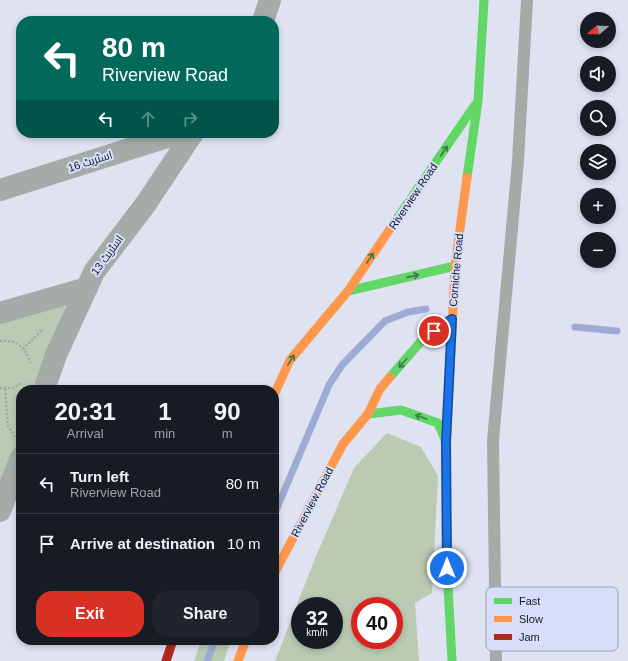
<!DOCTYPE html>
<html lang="en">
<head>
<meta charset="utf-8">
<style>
  :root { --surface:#171b24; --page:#20242c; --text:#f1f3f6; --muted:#9ea1a6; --line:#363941; --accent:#d93025 }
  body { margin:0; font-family:Helvetica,Cairo,sans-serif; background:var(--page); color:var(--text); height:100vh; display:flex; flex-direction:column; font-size:15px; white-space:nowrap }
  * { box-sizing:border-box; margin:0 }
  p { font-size:13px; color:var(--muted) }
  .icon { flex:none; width:22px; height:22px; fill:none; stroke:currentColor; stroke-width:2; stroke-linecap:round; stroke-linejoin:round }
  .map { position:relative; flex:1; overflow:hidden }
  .sheet { position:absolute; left:16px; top:385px; width:263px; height:260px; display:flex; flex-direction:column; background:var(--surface); border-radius:16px; box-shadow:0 2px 6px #0003 }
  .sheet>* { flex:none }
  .top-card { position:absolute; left:16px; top:16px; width:263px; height:122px; border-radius:16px; box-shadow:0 2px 6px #0003; background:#00695c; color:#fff; overflow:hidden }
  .needle { width:26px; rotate:251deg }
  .tools { position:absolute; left:580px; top:12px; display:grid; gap:8px }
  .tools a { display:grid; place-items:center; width:36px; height:36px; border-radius:50%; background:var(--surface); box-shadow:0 2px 6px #0003; font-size:20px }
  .speed { position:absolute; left:291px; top:597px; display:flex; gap:8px; font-size:20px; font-weight:700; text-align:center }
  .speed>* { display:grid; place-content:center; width:52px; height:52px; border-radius:50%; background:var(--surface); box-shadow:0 2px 6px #0003; line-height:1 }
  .speed small { font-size:10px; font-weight:400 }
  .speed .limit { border:6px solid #d22; background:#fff; color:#111 }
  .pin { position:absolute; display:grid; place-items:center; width:34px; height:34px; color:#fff; margin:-17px; border:2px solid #fff; border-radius:50%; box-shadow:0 1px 4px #0007 }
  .me { position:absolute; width:44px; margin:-22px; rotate:0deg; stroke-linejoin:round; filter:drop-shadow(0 0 3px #0008) }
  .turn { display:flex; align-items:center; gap:14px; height:84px; padding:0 20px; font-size:18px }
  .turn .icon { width:52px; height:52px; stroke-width:2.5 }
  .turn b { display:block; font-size:28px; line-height:34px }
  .lanes { display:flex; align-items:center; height:38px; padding:0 20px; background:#0003; justify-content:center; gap:20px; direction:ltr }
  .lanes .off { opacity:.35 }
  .eta { display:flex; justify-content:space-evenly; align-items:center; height:68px; text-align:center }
  .eta b { font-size:24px; font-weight:800; line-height:28px }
  .cta { display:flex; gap:8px; margin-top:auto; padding:8px 20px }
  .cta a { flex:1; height:46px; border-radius:16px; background:var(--accent); color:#fff; font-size:16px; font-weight:800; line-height:46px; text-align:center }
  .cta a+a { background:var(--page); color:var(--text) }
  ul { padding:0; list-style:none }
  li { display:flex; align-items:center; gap:12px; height:60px; padding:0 20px; border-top:1px solid var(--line) }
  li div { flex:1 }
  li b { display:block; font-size:15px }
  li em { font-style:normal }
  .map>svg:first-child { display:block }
  .green { fill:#bbcab3; fill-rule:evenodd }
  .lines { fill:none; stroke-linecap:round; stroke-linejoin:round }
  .stream { stroke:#9eabd4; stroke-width:7 }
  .path { stroke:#a2a6a6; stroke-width:2.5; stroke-dasharray:2 2; stroke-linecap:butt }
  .lane { stroke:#a5aba7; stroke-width:12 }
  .street { stroke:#a5aba7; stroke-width:22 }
  .fast { stroke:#63d668; stroke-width:9 }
  .slow { stroke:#ff974d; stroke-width:9 }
  .jam { stroke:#b3261e; stroke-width:9 }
  .oneway { stroke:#3c7845 }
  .route-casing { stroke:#114b97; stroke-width:10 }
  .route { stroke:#1a73e8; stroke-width:7 }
  .labels { text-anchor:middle; stroke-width:4; stroke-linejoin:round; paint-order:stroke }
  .street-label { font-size:11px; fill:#161922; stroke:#d6def9 }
  .key { fill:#d6def9; stroke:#9ca3b8; stroke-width:1 }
  .key-label { font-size:11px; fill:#161922 }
</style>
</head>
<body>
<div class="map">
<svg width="628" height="661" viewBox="0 0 628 661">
  <rect width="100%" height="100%" fill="#dee2f1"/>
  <path class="green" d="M69,297L37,390H21V437L0,498V319Z
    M387,433L421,447L438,476L432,593L415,603L419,661H275L314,561L354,468ZM300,606H334V640H300ZM360,606H394V640H360Z
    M201,640H231L224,661H194Z"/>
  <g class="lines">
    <path class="stream" d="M575,327L617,331
      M274,515L329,385L342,365L385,321L408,312L426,309
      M207,661L215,640"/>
    <path class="path" d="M0,341C16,339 26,348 30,363
      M23,349L43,329
      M0,388H13L22,382
      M5,389L8,426L15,437"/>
    <path class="lane" d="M496,661L493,440L518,161L527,0"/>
    <path class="street" d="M263,21L270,0
      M0,190L180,133
      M0,313L87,288
      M44,390L56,355L94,272L145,205L193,133
      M0,511L21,457"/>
    <path class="fast" d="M467,177L478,101L484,0
      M394,223L475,105
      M348,291L455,266
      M452,331L446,442L447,568L452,661
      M390,377L424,338L452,319
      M368,414L401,410L438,423L446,442"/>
    <path class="slow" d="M452,331L455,266L467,177
      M274,395L290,360L348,291L394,223
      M274,574L343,444L368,414L380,389L390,377
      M238,661L246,640"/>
    <path class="jam" d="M166,661L173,640"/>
  </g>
  <defs><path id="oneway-shaft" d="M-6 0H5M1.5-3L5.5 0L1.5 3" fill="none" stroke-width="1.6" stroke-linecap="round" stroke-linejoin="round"/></defs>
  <g class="oneway">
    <use href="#oneway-shaft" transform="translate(444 151) rotate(-56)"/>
    <use href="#oneway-shaft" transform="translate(370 258) rotate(-56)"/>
    <use href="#oneway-shaft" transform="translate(413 276) rotate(-13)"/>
    <use href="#oneway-shaft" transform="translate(291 360) rotate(-58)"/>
    <use href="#oneway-shaft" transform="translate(403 363) rotate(131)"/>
    <use href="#oneway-shaft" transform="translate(421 417) rotate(-160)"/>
  </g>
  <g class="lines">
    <defs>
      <path id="route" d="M434,331L452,319L446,442L447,568"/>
    </defs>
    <use href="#route" class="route-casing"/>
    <use href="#route" class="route"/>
  </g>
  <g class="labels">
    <g class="street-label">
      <text transform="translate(90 161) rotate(-18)" y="4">اسٹریٹ 16</text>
      <text transform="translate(413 196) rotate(-56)" y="4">Riverview Road</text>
      <text transform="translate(107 255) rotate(-54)" y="4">اسٹریٹ 13</text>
      <text transform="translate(456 270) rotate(-85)" y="4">Corniche Road</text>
      <text transform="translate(312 502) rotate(-62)" y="4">Riverview Road</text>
    </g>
  </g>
  <rect x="486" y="587" width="132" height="64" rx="6" class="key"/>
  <rect x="494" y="598" width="18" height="6" fill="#63d668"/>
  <rect x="494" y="616" width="18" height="6" fill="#ff974d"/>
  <rect x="494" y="634" width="18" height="6" fill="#b3261e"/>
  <g class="key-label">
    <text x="519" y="605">Fast</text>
    <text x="519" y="623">Slow</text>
    <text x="519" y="641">Jam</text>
  </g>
</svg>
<div class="tools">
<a><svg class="needle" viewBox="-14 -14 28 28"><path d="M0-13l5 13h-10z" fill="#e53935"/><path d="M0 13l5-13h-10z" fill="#9ea1a6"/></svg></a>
<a><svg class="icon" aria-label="sound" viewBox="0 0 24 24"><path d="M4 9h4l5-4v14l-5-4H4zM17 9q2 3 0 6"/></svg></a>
<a><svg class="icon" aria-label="search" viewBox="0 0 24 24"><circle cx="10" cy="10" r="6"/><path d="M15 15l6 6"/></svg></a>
<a><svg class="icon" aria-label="layers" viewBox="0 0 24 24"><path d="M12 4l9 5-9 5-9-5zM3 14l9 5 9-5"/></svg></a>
<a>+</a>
<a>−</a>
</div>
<div class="speed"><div>32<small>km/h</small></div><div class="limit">40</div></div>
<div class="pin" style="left:434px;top:331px;background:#d93025"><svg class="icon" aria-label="arrive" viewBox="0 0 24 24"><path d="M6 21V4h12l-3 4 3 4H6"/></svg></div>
<svg class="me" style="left:447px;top:568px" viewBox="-20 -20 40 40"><circle r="17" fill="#1a73e8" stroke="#fff" stroke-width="3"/><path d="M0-11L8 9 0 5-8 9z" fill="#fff"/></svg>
<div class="top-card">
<div class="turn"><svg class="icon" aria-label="left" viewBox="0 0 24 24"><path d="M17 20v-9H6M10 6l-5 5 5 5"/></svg><div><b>80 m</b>Riverview Road</div></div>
<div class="lanes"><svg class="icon" aria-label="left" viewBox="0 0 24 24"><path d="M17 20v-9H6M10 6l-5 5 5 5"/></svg><svg class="icon off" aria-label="ahead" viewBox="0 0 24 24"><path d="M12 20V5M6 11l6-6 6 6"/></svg><svg class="icon off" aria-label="right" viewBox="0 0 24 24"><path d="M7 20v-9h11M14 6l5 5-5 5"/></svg></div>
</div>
<section class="sheet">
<div class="eta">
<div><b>20:31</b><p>Arrival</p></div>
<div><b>1</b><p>min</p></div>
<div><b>90</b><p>m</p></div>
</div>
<ul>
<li><svg class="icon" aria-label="left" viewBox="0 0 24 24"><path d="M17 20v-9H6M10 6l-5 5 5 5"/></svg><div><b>Turn left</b><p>Riverview Road</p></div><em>80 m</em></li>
<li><svg class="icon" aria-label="arrive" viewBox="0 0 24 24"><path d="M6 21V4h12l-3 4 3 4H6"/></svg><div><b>Arrive at destination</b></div><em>10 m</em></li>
</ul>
<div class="cta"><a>Exit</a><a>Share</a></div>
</section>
</div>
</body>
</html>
